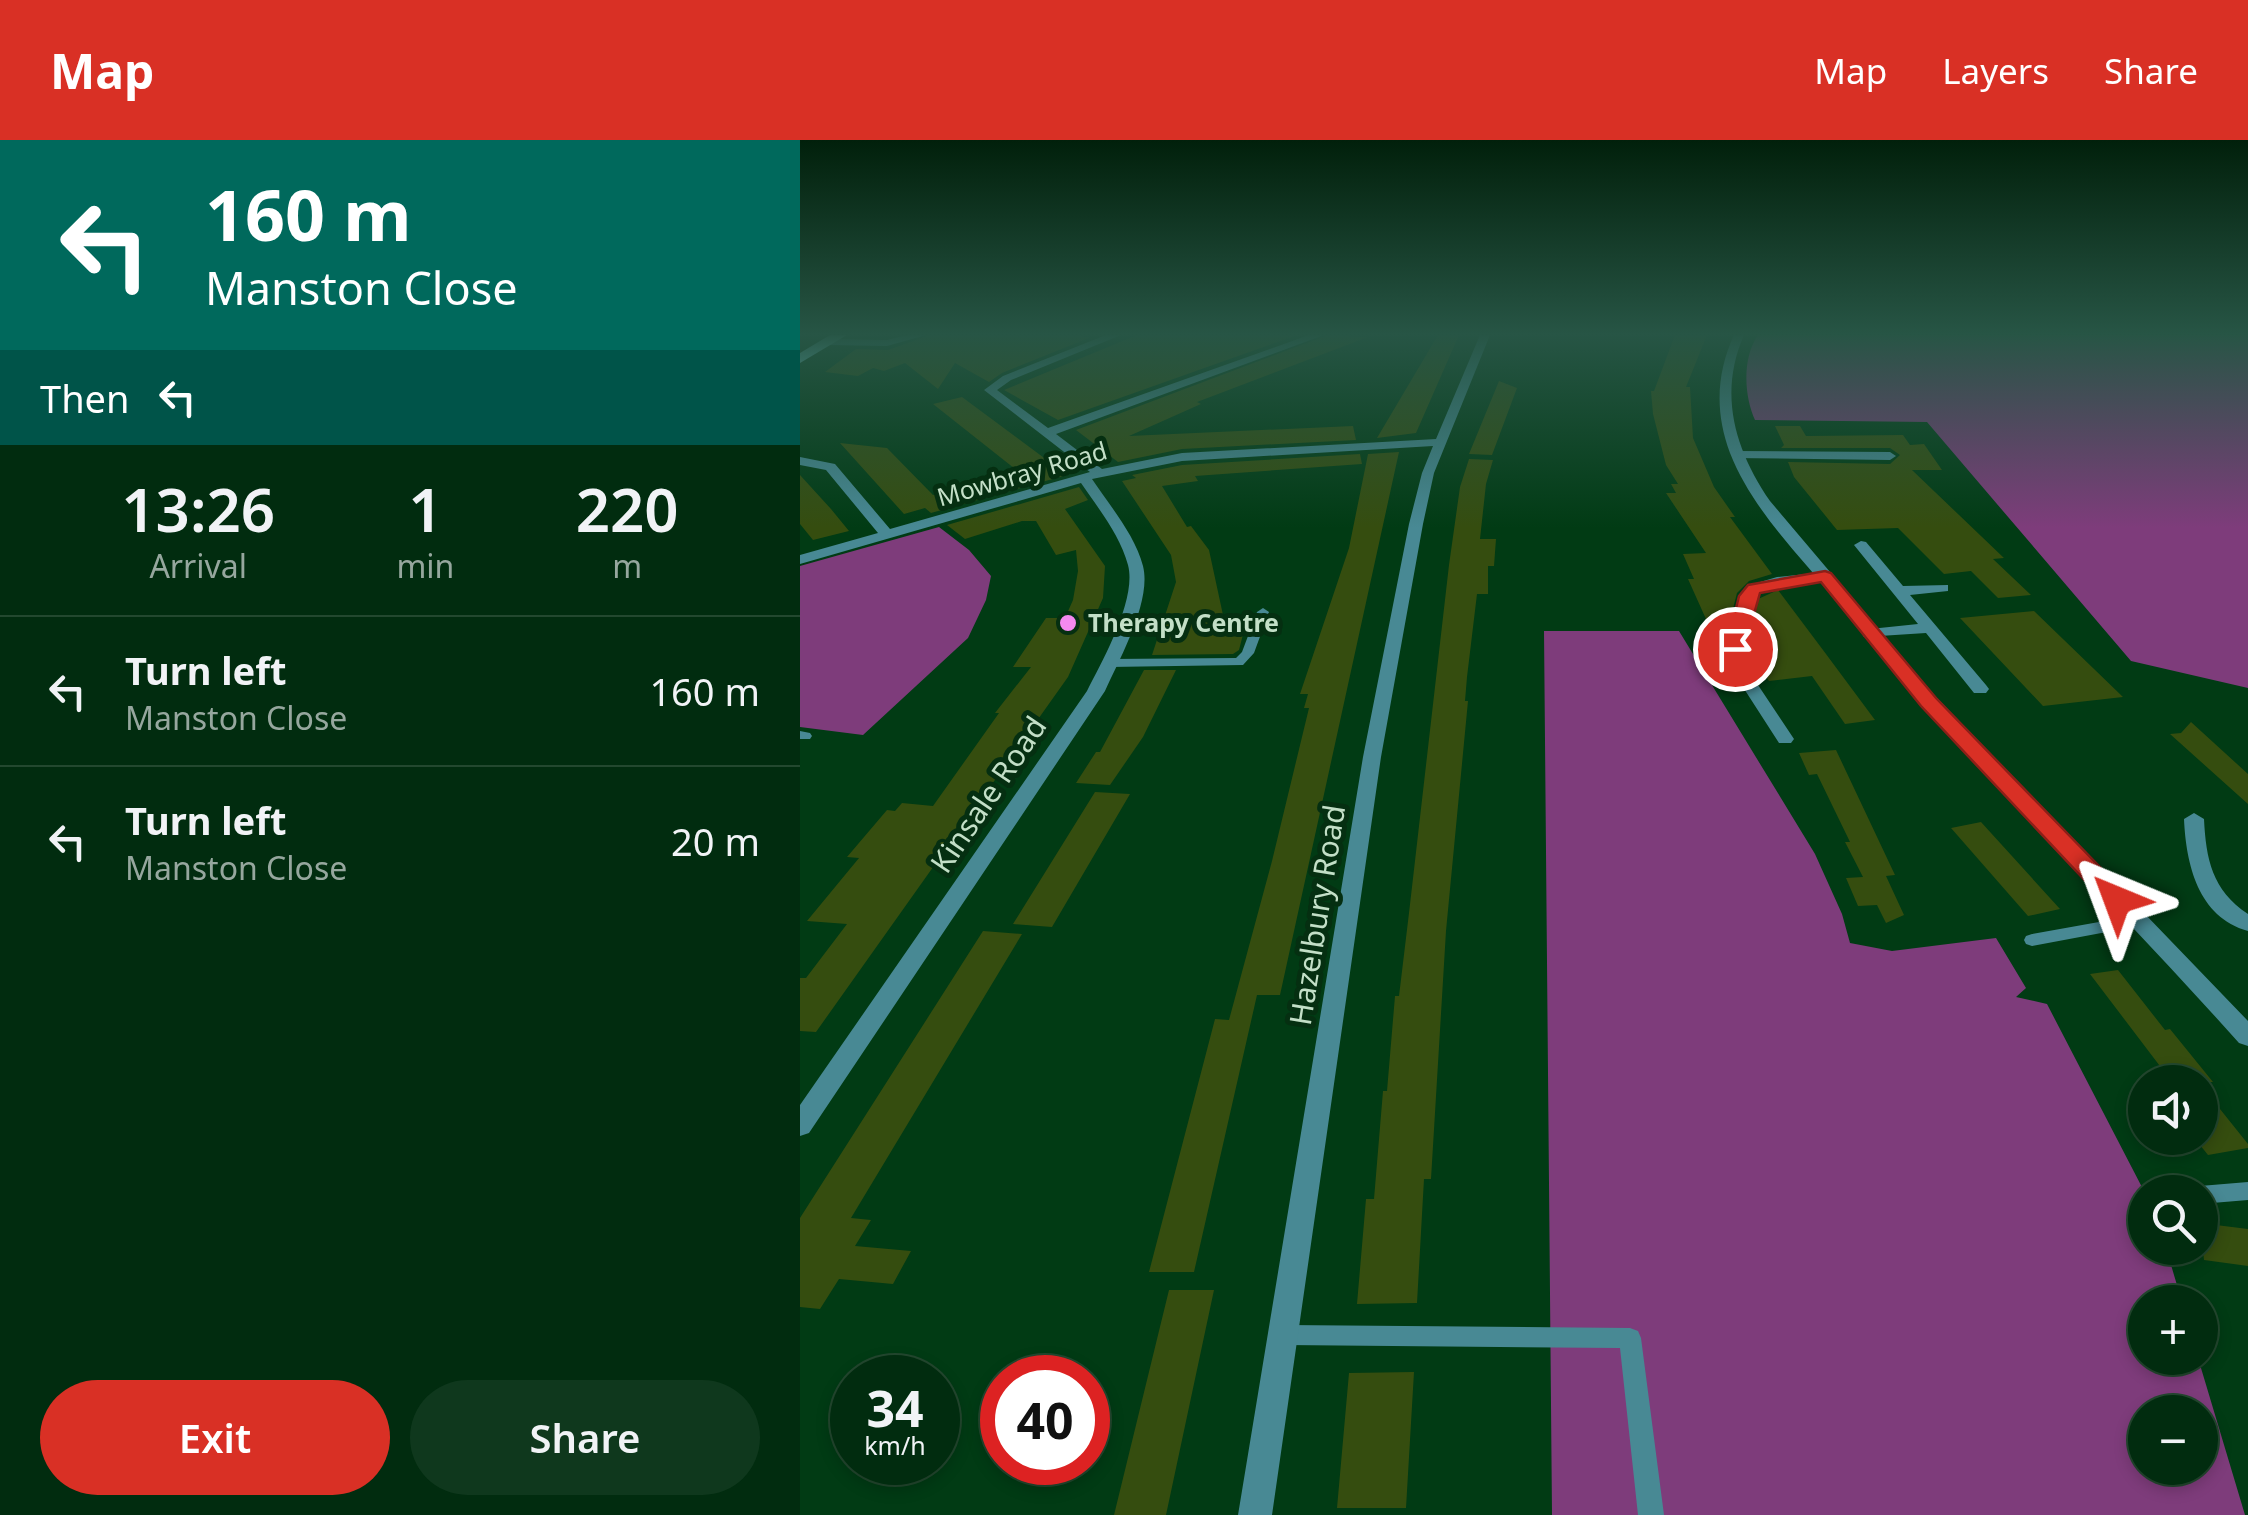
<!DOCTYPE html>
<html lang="en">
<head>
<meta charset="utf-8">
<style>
  :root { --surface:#012c0f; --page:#0f381d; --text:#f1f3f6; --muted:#96a79e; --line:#23482f; --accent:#d93025 }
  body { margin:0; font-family:"Noto Sans",sans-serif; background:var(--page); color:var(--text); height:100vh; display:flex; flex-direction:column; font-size:38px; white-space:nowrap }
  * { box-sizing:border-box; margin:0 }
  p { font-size:32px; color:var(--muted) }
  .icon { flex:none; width:55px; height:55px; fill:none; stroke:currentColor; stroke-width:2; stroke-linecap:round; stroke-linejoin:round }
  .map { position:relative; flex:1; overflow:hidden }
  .sheet { display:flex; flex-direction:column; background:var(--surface); width:800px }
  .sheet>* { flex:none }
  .banner { background:#00695c; color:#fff; overflow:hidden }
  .fabs { position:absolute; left:1328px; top:925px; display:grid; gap:20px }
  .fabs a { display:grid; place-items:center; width:90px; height:90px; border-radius:50%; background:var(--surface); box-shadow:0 5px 15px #0003,0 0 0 2px var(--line); font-size:50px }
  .speed { position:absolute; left:30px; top:1215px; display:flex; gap:20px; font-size:50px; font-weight:700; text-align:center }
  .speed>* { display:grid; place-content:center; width:130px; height:130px; border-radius:50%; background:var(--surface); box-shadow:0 5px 15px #0003,0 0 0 2px var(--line); line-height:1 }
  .speed small { font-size:25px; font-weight:400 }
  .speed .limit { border:15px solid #d22; background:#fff; color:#111 }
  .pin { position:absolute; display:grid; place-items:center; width:85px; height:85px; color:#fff; margin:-42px; border:5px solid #fff; border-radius:50%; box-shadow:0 2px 10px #0007 }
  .me { position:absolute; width:110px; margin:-55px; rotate:316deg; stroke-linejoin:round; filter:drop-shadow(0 0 8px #0008) }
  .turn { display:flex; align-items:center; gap:35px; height:210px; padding:0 40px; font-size:45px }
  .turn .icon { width:130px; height:130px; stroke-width:2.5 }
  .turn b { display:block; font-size:70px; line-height:85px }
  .then { display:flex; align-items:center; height:95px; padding:0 40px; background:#0003; gap:20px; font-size:38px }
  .eta { display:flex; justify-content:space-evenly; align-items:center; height:170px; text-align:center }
  .eta b { font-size:60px; font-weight:600; line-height:70px }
  .action { display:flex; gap:20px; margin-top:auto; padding:20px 40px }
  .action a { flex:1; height:115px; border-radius:60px; background:var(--accent); color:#fff; font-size:40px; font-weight:600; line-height:115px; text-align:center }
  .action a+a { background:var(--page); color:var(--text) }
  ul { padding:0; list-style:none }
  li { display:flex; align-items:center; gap:30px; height:150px; padding:0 40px; border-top:2px solid var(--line) }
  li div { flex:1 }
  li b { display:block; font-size:38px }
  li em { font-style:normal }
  header { display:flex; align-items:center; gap:60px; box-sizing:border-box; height:140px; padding:0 50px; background:var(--accent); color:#fff }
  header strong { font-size:48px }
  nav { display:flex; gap:55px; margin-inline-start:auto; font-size:35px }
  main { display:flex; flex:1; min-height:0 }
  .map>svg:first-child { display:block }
  .green { fill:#7e3c7b; fill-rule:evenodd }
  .building { fill:#354d0f }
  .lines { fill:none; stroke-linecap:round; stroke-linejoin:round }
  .service { fill:#488994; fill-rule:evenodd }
  .minor { fill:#488994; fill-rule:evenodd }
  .tertiary { fill:#488994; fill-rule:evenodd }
  .trunk { fill:#8ceaf7; fill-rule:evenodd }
  .route { fill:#d93025; stroke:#8d1f18; stroke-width:2.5 }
  .poi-dot { fill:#f489f0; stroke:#052f11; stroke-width:4 }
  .labels { text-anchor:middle; stroke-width:10; stroke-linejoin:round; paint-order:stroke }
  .far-street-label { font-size:25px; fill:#c3dfc7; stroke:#052f11 }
  .far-poi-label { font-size:25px; font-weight:bold; fill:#c3dfc7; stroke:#052f11; text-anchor:start }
  .street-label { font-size:30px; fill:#c3dfc7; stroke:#052f11 }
</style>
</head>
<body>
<header>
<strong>Map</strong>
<nav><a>Map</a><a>Layers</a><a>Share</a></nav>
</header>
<main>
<section class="sheet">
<div class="banner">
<div class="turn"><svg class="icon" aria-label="left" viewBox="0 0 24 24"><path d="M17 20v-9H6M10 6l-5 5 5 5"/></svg><div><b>160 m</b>Manston Close</div></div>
<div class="then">Then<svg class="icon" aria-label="left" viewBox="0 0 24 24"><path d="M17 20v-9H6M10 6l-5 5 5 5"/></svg></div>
</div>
<div class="eta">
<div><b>13:26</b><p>Arrival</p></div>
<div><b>1</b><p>min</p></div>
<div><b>220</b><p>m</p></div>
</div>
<ul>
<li><svg class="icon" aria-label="left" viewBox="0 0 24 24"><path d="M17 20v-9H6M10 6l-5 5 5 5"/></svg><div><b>Turn left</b><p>Manston Close</p></div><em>160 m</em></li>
<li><svg class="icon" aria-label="left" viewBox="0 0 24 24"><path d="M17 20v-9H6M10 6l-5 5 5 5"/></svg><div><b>Turn left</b><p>Manston Close</p></div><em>20 m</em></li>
</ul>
<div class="action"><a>Exit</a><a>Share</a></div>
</section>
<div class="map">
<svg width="1448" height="1375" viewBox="0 0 1448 1375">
  <rect width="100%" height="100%" fill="#013b14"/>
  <path class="green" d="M958,195H1448V548L1331,521L1127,282L955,280C944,256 942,218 958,195Z
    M139,387L169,410L191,436L186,460L168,498L63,595L0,587V426Z
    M744,491H879L1015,714L1042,774L1050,803L1092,811L1196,798L1226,848L1216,857L1247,864L1345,1053V1108H1366L1382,1162H1345V1218H1398L1445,1375H752ZM1345,1272H1400V1328H1345Z"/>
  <path class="building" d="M130,195H278L289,198L202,233L189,242L155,223L138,249L105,223L84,231L73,228L58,236L25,232L56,209L88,210Z
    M337,195H497L258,280L204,250Z
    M528,195L568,197L397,262L401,264L329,296L553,286L556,300L382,309L318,322L276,290Z
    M638,195H659L616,293L577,298Z
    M875,195H907L886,247H890L893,298L914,347L935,377H930L972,434L949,441L937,453L928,488H910L888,439H894L883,414L906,413L866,353H876L871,344H878L866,325L853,274L851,251H854Z
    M699,241L717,248L692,315L669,314Z
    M162,257L267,335L131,373L125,368L104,374L40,303L87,308L133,355L218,335L215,332H219L133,264Z
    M975,286H1000L1006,296L1103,295L1110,305L1124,304L1142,330H1112L1204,418L1193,419L1231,455L1198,458L1171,431L1144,434L1098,388L1037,390L994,337L988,322L1090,324L1100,315L1090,308H981L984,305Z
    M599,312L480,855H457L394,1132H349L415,879L429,880L472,721L509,568H504L508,554H500L549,408L568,314Z
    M560,314L562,324L395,336L398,341L362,346L387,387L391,386L409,410L423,475H448L439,510L433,514L352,515L376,442L374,431L371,415L322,341L336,338L332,335L382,325Z
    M669,319L693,320L686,344L680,399H696L694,426H688V454H677L667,537L665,561H668L646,791L631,1039H624L617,1163L557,1164L566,1059H574L583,951H587L595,856H599L609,773L649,425L660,347Z
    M0,335L31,369L49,391L13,400L0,384Z
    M279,347L288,360L265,369L305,426L303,458L268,537L16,892L0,891V838H6L47,784L7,781L59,718L47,717L87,670L95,671L102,663L133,666L199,573H195L231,527H213L246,478H265L273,460L278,431L276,410L256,415L236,381H222L165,399L147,385Z
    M978,450L1026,514L1075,580L1045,584L1012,536L969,541L947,508L958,459Z
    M1234,471L1323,557L1243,566L1160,478Z
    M344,530H376L343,597L310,645L276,643L296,612H300Z
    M1391,582L1448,634V664L1370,594L1381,593Z
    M1036,610L1095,735L1086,736L1104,775L1086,783L1077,765L1058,766L1046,738L1063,737L1045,702H1050L1017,634L1009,635L999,613Z
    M295,652L330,654L252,787L213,784Z
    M1181,682L1260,769L1228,776L1151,688Z
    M183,791L222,794L51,1078L71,1080L55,1106L111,1111L93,1144L39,1139L20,1169L0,1167V1078Z
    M1318,830L1365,890L1370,889L1413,942H1372L1290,834Z
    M1400,944L1448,1004V1008L1408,1015L1400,1005Z
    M1400,1083L1448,1089V1126L1404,1120Z
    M369,1150H414L366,1375H314Z
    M614,1232L606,1368H537L549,1233Z"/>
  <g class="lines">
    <path class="service" d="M463,468L469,472L454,513L443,525L309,527L303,523L309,519L436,518L442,512L457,472Z
      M0,591L10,593L12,596L10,599H0Z
      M1338,775L1344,777L1346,781L1344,785L1232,806L1226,804L1224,800L1226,796L1232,794Z
      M1448,1042V1060L1400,1064V1052H1391L1393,1049L1400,1046Z
      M485,1185L830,1188L838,1191L841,1198L864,1375H838L820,1208L485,1205L477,1202L474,1195L477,1188Z"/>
    <path class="minor" d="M107,195H126L87,206L29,205L24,202L29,199L87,200Z
      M306,195H321L211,240L197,250L248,288L509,195H524L256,294L302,329L382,313L636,299L680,195H690L634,333L623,384L581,617L472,1375H438L563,617L609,384L622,333L633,306L382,321L292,339C310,366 335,395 343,426C352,461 319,520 305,551L9,993L0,996V965L287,551C303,520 337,459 328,425C320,395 298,368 281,343L0,424V415L78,393L26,330L0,325V317L35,324L90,389L290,332L184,250L203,236Z
      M937,311L1090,312L1096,316L1090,320L933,318V312Z
      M1061,401L1066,402L1103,446L1148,445V451L1110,455L1186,545L1189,549L1186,553H1174L1126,493L1064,497L1062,494L1070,489L1118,484L1054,405Z
      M1025,432L1033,437L1030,440C1007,445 973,440 955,457L943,509L946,527L994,599L991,603H979L930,527L927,509L940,456L950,445L977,437Z
      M1394,673L1404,679C1406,719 1412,750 1448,774V791C1398,777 1386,724 1384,679Z"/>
    <path class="tertiary" d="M934,195H944C918,254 935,310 970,361L1135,556L1448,881V906L1439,903C1306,754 1162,615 1036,460C998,414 952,369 930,313C915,273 916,234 934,195Z"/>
    <path class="trunk" d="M30,195H47L0,223V213Z"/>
  </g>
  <linearGradient id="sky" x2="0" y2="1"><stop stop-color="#01200b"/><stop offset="0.5" stop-color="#275545"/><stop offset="1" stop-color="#275545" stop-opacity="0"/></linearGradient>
  <rect width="1448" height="388" fill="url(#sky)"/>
  <path class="route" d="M1025,431L1031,433L1136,558L1326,754L1329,760L1326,766H1309L1121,566L1021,442L960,453L944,509L942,513H928L926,509L939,456L948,445Z"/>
  <circle class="poi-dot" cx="268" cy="483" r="10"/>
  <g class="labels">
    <g class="far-street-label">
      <text transform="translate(222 334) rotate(-16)" y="9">Mowbray Road</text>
    </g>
    <g class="far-poi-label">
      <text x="288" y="492">Therapy Centre</text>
    </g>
    <g class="street-label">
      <text transform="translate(189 655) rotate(-56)" y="10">Kinsale Road</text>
      <text transform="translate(518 775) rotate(-81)" y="10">Hazelbury Road</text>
    </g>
  </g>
</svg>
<div class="fabs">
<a><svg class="icon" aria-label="sound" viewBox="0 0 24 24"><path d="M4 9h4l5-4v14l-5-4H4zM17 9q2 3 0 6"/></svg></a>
<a><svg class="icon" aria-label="search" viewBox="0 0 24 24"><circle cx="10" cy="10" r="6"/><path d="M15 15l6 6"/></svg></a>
<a>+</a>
<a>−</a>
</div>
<div class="speed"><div>34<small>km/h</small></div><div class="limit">40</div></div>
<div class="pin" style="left:935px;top:509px;background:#d93025"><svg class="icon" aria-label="arrive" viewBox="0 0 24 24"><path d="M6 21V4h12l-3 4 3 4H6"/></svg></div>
<svg class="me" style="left:1317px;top:760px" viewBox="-20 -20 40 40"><path d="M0-17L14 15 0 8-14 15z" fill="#d93025" stroke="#fff" stroke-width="4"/></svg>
</div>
</main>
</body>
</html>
